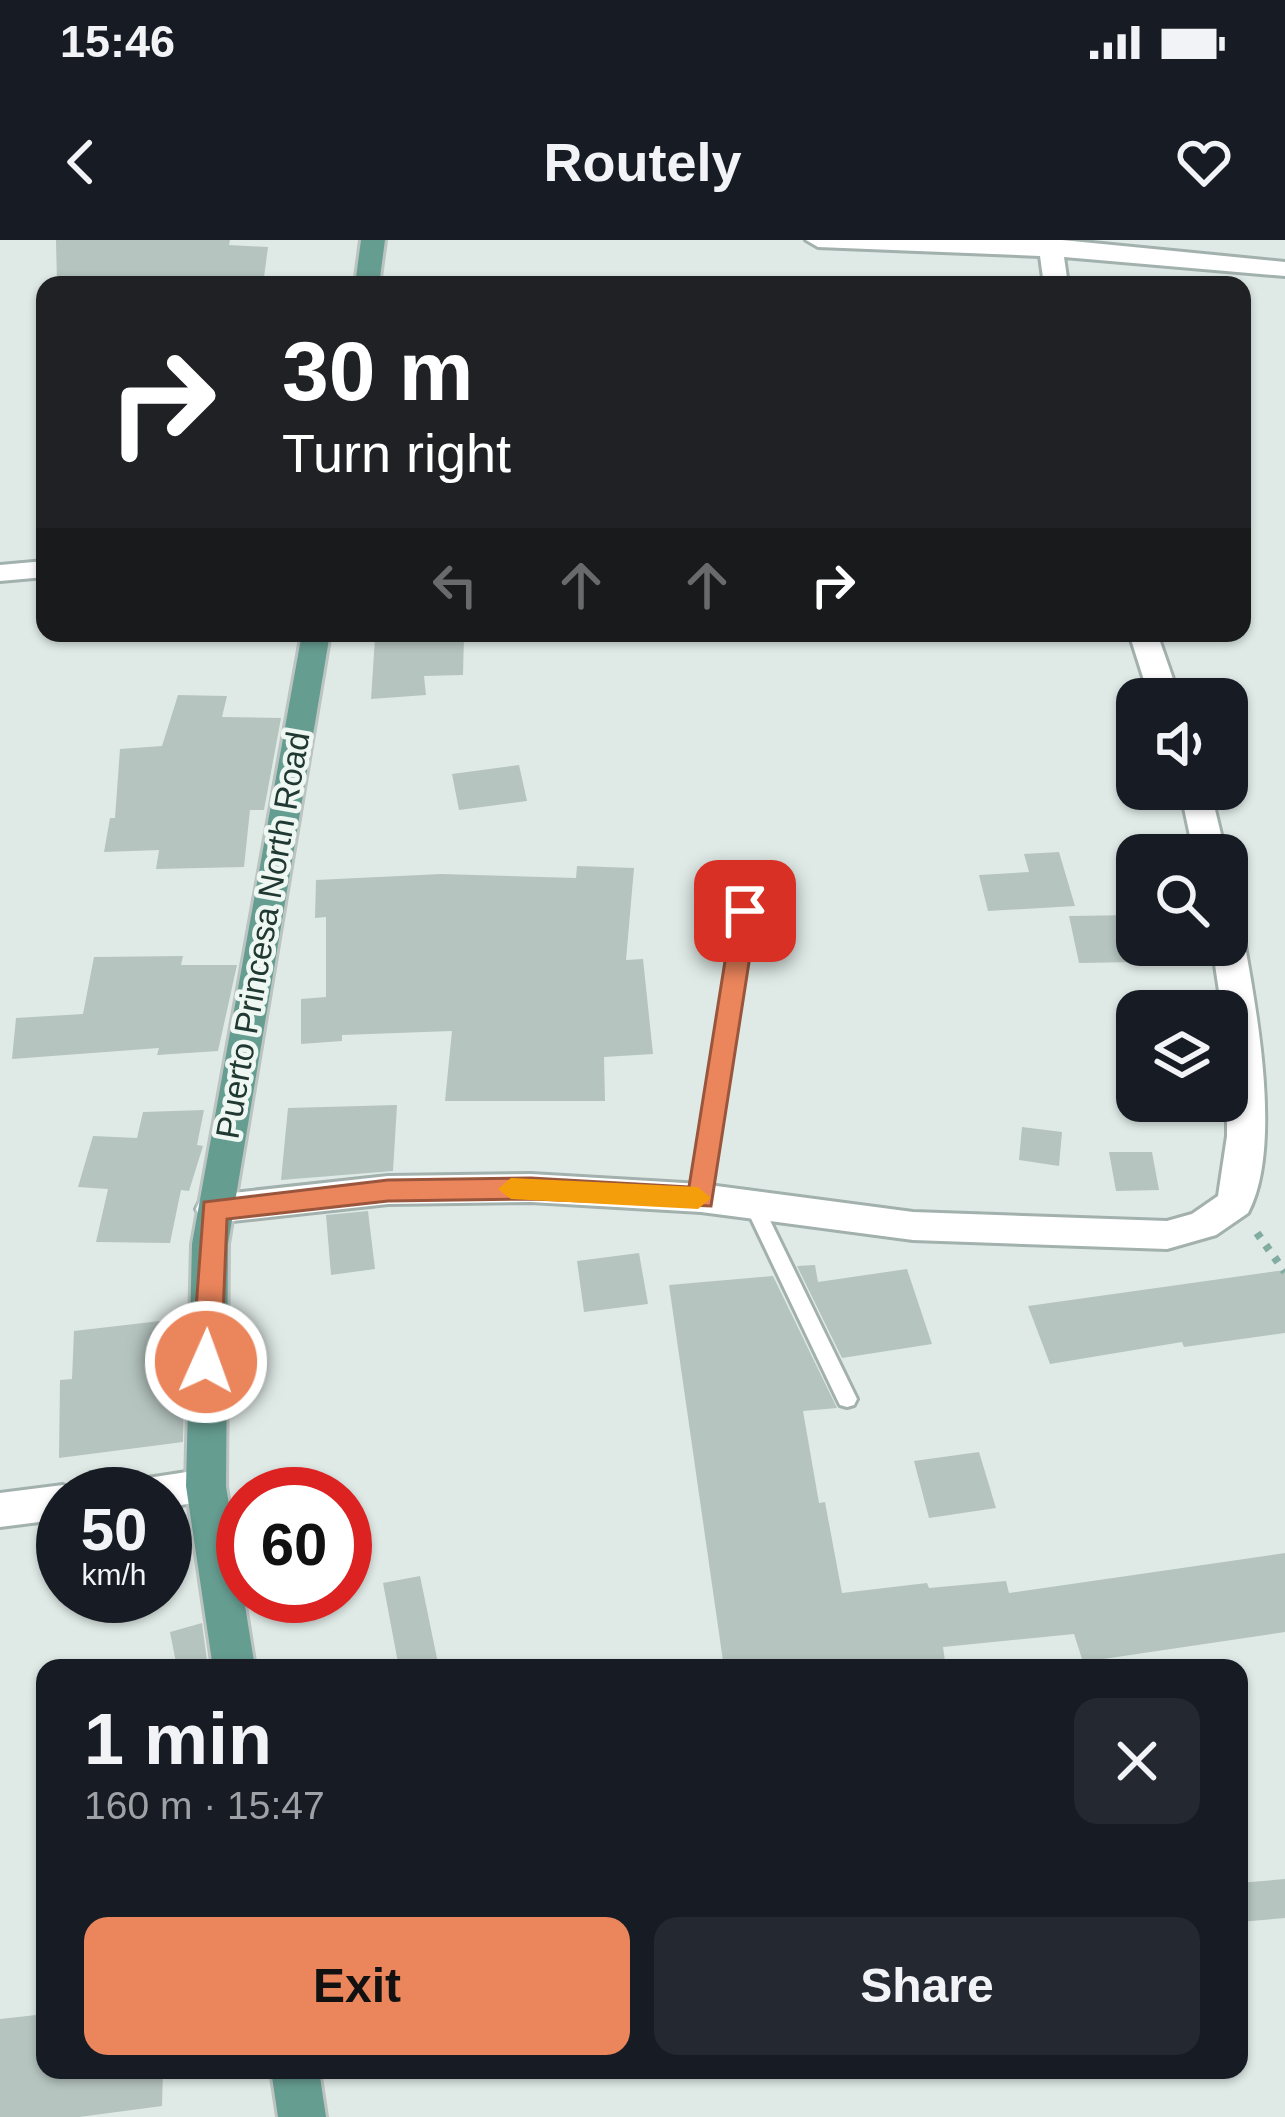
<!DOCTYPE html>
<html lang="en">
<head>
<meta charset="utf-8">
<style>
  :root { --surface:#171b24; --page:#242831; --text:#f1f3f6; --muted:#9ea1a6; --accent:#eb855c }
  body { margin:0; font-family:Helvetica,sans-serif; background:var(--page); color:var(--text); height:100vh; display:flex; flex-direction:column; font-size:45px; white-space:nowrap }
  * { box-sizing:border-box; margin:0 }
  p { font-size:39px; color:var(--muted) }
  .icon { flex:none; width:66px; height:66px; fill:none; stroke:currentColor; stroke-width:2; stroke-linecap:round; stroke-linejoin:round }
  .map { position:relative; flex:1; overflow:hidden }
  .details { position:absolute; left:36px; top:1419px; width:1212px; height:420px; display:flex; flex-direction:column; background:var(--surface); border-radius:24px; box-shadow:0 3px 9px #0004 }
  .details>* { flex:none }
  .banner { position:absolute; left:36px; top:36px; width:1215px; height:366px; border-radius:24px; box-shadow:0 3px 9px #0004; background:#202124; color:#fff; overflow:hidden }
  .fabs { position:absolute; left:1116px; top:438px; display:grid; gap:24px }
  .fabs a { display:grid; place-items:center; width:132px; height:132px; border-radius:24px; background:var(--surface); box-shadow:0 3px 9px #0004; font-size:60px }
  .speed { position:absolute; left:36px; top:1227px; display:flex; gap:24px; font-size:60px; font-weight:700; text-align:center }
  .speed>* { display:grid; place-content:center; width:156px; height:156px; border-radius:50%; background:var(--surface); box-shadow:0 3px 9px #0004; line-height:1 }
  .speed small { font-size:30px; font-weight:400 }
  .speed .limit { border:18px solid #d22; background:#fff; color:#111 }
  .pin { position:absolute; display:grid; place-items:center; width:102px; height:102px; color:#fff; margin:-51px; border-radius:24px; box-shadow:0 6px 18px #0006 }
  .me { position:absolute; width:132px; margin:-66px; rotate:2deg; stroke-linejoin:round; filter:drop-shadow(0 0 9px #0008) }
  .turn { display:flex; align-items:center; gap:42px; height:252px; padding:0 48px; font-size:54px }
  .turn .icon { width:156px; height:156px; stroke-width:2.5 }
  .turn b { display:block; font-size:84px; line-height:102px }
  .lanes { display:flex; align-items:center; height:114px; padding:0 48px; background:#0003; justify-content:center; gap:60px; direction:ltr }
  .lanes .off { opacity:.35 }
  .round { display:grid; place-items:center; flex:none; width:126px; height:126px; border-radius:24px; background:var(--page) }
  .head { display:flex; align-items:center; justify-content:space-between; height:204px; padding:0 48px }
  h1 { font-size:72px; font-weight:700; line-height:90px }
  .button { display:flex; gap:24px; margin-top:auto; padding:24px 48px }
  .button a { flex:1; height:138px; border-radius:24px; background:var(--accent); color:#111; font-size:48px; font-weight:700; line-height:138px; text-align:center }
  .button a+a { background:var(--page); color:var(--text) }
  .status { display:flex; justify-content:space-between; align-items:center; height:84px; padding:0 60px; background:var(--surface); direction:ltr }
  .status svg { height:33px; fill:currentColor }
  header { display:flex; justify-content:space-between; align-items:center; height:156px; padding:0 48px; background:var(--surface); font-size:54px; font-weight:700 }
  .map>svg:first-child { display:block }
  .building { fill:#b5c4bf }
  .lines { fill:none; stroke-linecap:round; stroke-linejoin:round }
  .service-casing { stroke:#a2b1ad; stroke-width:6 }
  .minor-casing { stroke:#a2b1ad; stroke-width:6 }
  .primary-casing { stroke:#bcc4c2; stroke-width:6 }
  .path { stroke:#81aca0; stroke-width:8; stroke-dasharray:6 9; stroke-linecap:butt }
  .service { fill:#fff; fill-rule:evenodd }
  .minor { fill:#fff; fill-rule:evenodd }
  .primary { fill:#669d91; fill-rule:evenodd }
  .route { fill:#eb855c; stroke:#99563c; stroke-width:3 }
  .slow { fill:#f59e0b }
  .labels { text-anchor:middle; stroke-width:9; stroke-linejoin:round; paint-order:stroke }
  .street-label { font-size:33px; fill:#213933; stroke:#eff7f3 }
</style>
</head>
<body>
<div class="status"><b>15:46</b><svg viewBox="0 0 49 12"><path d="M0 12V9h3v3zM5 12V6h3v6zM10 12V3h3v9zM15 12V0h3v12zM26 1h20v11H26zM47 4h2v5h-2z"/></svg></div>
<header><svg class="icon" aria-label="back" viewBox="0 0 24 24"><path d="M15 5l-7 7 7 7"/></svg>Routely<svg class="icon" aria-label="heart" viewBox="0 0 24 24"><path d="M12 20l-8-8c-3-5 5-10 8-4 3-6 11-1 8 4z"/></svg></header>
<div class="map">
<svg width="1285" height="1877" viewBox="0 0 1285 1877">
  <rect width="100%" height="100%" fill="#dfeae6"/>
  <path class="building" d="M56,0H230L229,5L268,7L263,45H57Z
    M464,396L463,435L424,436L426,455L371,459L375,398Z
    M178,455L227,456L222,477L281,478L264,570H250L244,627L156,629L159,610L104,612L110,578H115L120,509L162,506Z
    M519,525L527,561L459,570L452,534Z
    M1059,612L1075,666L988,671L979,635L1029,632L1024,614Z
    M577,626L634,628L626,720L643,719L653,814L604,817L605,861H445L452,791L342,795V801L301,804V759L326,757V677L315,678L316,640L441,634L576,638Z
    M1137,675V722L1079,723L1069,676Z
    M183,716L181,725H237L218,811L157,815L159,808L12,819L16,778L83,774L94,717Z
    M397,865L393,931L281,940L288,868Z
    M204,870L197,905L203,906L189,951L181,950L170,1003L96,1002L108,949L78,947L93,896L137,898L143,872Z
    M1022,887L1062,892L1059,926L1019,920Z
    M1109,912H1152L1159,950L1116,951Z
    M368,971L375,1029L331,1035L326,975Z
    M639,1013L648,1064L584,1072L577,1021Z
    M815,1025L818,1042L907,1029L932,1104L842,1118L797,1026Z
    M1285,1030V1093L1184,1107L1182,1102L1050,1124L1028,1066Z
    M773,1036L837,1168L803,1171L819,1263L825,1262L842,1353L927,1343L929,1348L1006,1341L1009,1353L1285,1313V1392L1083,1422L1074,1394L943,1407L946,1428H724L669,1045Z
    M186,1078L183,1202L59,1218L60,1140L72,1139L74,1091Z
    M979,1212L996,1268L929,1278L914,1221Z
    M420,1336L439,1428H399L383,1343Z
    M202,1383L208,1428H177L170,1392Z
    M1285,1639V1678L1239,1682V1643Z
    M45,1774V1830H163L162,1866L79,1877H0V1779Z"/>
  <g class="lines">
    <defs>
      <path id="service" d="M745,665L753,671L710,958L707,963H695L692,958L737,671Z
        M755,961L761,963L764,968L857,1159L854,1165L847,1167L840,1165L837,1159L746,968L749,963Z"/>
      <path id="minor" d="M806,0H1062L1285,22V36L1064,17L1068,45H1044L1040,16L818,7Z
        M45,321V337L0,341V325Z
        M1129,393H1157L1180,459H1150Z
        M1180,549H1210L1226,615H1194Z
        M1227,684L1239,687L1243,695C1256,766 1283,908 1248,973L1216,995L1167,1009L913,1000L701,972L531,962L388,964L214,983L201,979L196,969L201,959L214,955L388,936L531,934L701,944L913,972L1167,981L1192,974L1218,956L1227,896V771H1222L1212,705H1227Z
        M206,1229L220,1234L226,1246L220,1258L165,1268V1254H116L122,1242Z
        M63,1245L79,1254H63V1279L0,1287V1253Z"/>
      <path id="primary" d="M361,0H385L379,45H355Z
        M302,393H330L228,1004L226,1246L255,1428H213L186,1246L192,1004Z
        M271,1830H319L326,1877H278Z"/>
    </defs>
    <use href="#service" class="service-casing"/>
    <use href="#minor" class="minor-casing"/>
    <use href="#primary" class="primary-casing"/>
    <path class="path" d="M1257,993L1285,1032"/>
    <use href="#service" class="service"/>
    <use href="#minor" class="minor"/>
    <use href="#primary" class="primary"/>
  </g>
  <path class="route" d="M745,662L757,671L711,966L531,959L388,961L227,979L221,1122L217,1131H196L192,1122L204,962L388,940L531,938L689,947L733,671Z"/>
  <path class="slow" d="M511,938L698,947L711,958L698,969L511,959L498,949Z"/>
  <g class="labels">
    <g class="street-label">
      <text transform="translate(262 695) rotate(-80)" y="12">Puerto Princesa North Road</text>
    </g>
  </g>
</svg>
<div class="fabs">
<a><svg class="icon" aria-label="sound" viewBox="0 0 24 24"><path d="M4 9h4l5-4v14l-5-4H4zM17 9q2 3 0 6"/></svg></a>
<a><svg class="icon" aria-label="search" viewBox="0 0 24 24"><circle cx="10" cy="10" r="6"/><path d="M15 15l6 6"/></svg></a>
<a><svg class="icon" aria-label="layers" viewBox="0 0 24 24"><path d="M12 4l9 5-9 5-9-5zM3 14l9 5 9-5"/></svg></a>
</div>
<div class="speed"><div>50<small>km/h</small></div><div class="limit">60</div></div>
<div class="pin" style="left:745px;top:671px;background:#d93025"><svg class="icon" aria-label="arrive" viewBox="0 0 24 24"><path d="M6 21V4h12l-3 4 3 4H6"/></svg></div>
<svg class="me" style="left:206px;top:1122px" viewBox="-20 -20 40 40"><circle r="17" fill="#eb855c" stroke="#fff" stroke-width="3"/><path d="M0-11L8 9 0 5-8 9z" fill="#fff"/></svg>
<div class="banner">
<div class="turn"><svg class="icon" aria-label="right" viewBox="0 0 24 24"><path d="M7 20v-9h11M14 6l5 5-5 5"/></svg><div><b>30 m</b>Turn right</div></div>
<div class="lanes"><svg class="icon off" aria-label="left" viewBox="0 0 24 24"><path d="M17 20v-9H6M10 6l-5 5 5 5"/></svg><svg class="icon off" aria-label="ahead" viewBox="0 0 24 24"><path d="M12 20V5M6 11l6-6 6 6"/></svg><svg class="icon off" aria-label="ahead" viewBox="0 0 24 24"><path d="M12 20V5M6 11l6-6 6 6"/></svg><svg class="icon" aria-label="right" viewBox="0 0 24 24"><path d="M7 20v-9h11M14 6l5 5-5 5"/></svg></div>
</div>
<section class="details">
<div class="head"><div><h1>1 min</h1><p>160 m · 15:47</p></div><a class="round"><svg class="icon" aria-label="close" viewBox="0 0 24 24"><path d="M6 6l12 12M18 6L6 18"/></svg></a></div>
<div class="button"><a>Exit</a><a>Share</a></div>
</section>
</div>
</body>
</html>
